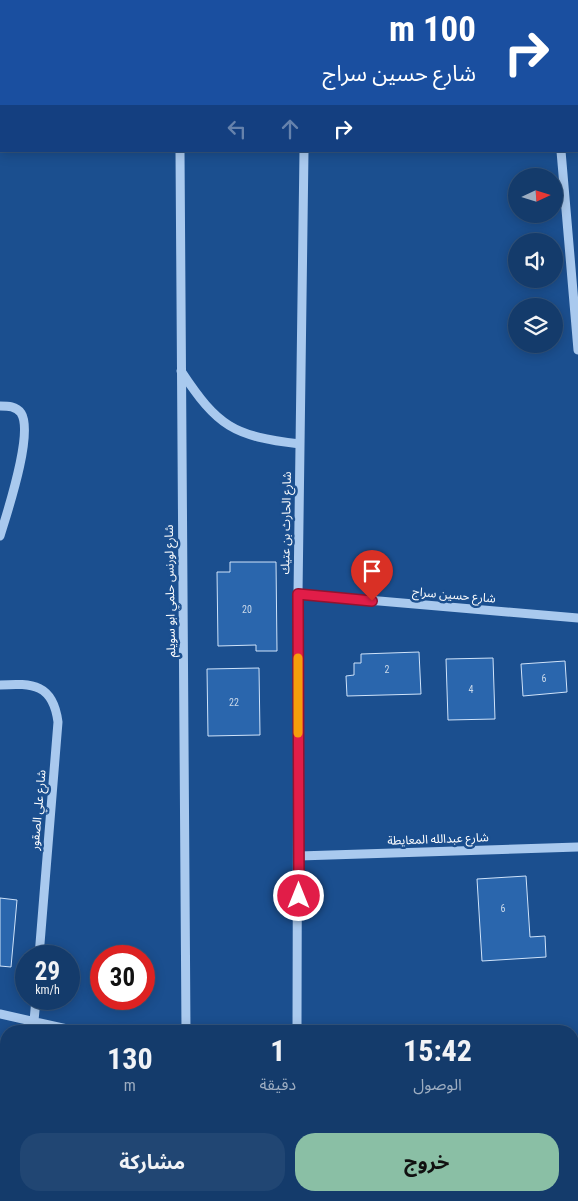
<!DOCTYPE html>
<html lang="ar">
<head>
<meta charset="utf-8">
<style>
  :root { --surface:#143b6b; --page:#214673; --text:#f1f3f6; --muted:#9dadc1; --line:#33557e; --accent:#8abfa5 }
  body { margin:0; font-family:"Roboto Condensed","Noto Sans Arabic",sans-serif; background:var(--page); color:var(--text); direction:rtl; height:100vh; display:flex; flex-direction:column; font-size:19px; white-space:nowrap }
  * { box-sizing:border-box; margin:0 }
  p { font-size:16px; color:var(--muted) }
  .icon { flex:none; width:28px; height:28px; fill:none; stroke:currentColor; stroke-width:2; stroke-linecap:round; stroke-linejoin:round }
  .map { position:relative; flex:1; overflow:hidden; direction:ltr }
  .panel { position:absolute; left:0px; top:1025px; width:579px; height:176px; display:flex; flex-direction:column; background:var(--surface); border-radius:20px 20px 0 0; box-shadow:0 2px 12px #0003,0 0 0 1px var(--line); direction:rtl }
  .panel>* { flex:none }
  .guide { position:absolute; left:0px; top:0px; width:579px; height:152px; box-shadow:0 2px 12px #0003,0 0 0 1px var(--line); direction:rtl; background:#1a4fa0; color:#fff; overflow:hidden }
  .needle { width:32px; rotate:86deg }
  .fabs { position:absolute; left:508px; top:168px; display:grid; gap:10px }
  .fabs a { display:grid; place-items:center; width:55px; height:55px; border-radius:50%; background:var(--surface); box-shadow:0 2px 12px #0003,0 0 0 1px var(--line); font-size:25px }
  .speed { position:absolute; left:15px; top:945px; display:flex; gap:10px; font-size:25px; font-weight:700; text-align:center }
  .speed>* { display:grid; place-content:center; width:65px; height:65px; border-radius:50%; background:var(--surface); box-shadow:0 2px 12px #0003,0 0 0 1px var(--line); line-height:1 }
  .speed small { font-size:12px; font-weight:400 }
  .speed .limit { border:8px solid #d22; background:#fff; color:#111 }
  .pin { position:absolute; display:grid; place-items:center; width:42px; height:42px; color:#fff; margin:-51px -21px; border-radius:50% 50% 50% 0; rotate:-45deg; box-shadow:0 0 5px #0007 }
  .pin .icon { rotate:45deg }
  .me { position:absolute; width:55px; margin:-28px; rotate:0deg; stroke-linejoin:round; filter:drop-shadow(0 0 4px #0008) }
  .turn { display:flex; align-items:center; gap:18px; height:105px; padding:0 20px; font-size:22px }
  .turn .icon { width:65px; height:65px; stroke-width:2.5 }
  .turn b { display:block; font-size:35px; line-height:42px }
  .lanes { display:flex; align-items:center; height:48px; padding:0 20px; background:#0003; justify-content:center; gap:25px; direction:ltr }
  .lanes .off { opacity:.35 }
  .eta { display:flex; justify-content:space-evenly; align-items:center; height:85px; text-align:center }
  .eta b { font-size:30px; font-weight:700; line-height:35px }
  .button { display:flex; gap:10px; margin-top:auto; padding:10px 20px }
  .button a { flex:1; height:58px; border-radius:20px; background:var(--accent); color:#111; font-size:20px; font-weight:700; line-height:58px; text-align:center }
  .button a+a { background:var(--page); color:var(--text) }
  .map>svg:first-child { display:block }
  .building { fill:#2a66ad; stroke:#cfe3fa }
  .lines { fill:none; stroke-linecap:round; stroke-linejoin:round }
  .minor { stroke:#a9c9ee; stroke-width:9 }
  .route-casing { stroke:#92132f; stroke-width:12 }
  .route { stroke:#e11d48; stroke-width:9 }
  .slow { stroke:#f59e0b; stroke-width:9 }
  .labels { text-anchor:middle; stroke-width:5; stroke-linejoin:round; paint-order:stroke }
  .number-label { font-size:10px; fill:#cad9ea }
  .street-label { font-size:12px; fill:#fff; stroke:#1b4f8f }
</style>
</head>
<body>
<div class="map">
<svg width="578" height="1201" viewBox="0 0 578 1201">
  <rect width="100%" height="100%" fill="#1b4f8f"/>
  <path class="building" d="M230,562H276L277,651H256V645L218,646L217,572H230Z
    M419,652L421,694L347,696L346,676L354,675V663H361V654Z
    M493,658L495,719L448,720L446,659Z
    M565,661L567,692L523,696L521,664Z
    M259,668L260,735L208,736L207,669Z
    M526,876L530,937L545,936L546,957L482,961L477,879Z
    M0,898L17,900L11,967L0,966Z"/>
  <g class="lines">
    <path class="minor" d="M303,0V1
      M545,0L546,1
      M182,1V0
      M180,151L186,1031
      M561,151L578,350
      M181,371C218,427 233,436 300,444
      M0,406C8,406 16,406 21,413C34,433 7,513 0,536
      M298,594L578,618
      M0,685C33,683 53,684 58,722L39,956
      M299,856L578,847
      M0,1014L76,1031
      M34,1021L36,999
      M297,1031L298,594L304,151
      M572,1071H578
      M0,1189L6,1191
      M26,1195L53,1201
      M318,1195L320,1201
      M283,1201L287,1195"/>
  </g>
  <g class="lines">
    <defs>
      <path id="route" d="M299,896L298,594L372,601"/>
    </defs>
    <use href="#route" class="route-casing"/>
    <use href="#route" class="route"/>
    <path class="slow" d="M298,658V733"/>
  </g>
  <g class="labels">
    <g class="number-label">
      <text x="247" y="613">20</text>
      <text x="387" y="673">2</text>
      <text x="544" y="682">6</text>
      <text x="471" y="693">4</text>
      <text x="234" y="706">22</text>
      <text x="503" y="912">6</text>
    </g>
    <g class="street-label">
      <text transform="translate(286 523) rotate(-89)" y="4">شارع الحارث بن عتيك</text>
      <text transform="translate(170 591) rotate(-91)" y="4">شارع لورنس حلمي ابو سويلم</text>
      <text transform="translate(454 595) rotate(5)" y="4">شارع حسين سراج</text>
      <text transform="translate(38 810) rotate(-85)" y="4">شارع علي الصقور</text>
      <text transform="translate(438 839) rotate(-2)" y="4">شارع عبدالله المعايطة</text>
    </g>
  </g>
</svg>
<div class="fabs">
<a><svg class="needle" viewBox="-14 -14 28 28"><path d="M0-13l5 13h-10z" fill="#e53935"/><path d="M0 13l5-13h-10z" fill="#9dadc1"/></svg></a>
<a><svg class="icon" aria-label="sound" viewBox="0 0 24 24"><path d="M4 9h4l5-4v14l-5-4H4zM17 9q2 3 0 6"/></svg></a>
<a><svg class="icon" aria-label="layers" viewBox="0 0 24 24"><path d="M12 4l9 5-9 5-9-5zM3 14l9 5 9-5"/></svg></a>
</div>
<div class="speed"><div>29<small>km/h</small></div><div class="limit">30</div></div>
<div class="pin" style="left:372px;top:601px;background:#d93025"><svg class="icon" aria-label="arrive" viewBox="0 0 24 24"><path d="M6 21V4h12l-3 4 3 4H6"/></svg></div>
<svg class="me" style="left:299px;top:896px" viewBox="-20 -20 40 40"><circle r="17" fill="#e11d48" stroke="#fff" stroke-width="3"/><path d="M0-11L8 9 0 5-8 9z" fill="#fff"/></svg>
<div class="guide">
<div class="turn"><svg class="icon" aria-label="right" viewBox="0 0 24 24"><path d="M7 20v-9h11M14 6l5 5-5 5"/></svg><div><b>100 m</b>شارع حسين سراج</div></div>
<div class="lanes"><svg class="icon off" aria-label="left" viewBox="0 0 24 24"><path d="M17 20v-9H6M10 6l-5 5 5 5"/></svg><svg class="icon off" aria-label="ahead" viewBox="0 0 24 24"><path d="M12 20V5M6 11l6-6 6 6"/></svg><svg class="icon" aria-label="right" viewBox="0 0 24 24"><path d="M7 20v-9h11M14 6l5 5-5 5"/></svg></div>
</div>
<section class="panel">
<div class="eta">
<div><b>15:42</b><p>الوصول</p></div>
<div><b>1</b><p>دقيقة</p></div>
<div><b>130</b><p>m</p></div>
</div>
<div class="button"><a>خروج</a><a>مشاركة</a></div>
</section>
</div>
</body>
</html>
